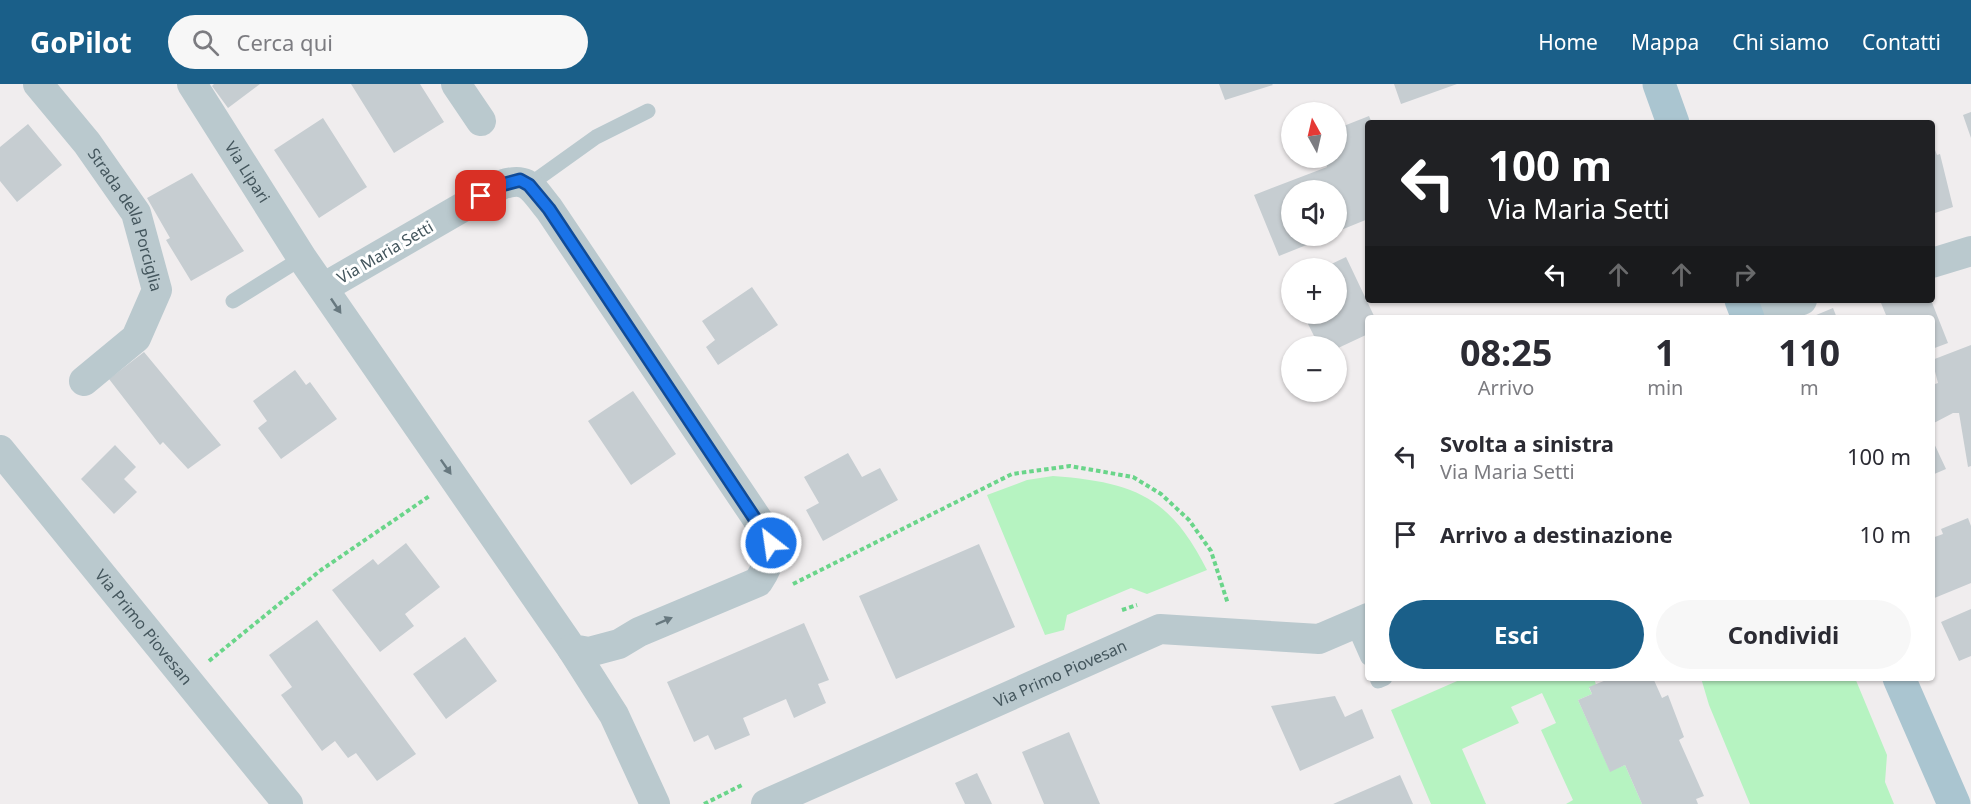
<!DOCTYPE html>
<html lang="it">
<head>
<meta charset="utf-8">
<style>
  :root { --surface:#fff; --page:#f7f7f7; --text:#2b2b33; --muted:#7c7c81; --accent:#1a5f89 }
  body { margin:0; font-family:"Noto Sans",sans-serif; background:var(--page); color:var(--text); height:100vh; display:flex; flex-direction:column; font-size:22px; white-space:nowrap }
  * { box-sizing:border-box; margin:0 }
  p { font-size:20px; color:var(--muted) }
  .icon { flex:none; width:33px; height:33px; fill:none; stroke:currentColor; stroke-width:2; stroke-linecap:round; stroke-linejoin:round }
  .map { position:relative; flex:1; overflow:hidden }
  .sheet { position:absolute; left:1365px; top:231px; width:570px; height:366px; display:flex; flex-direction:column; background:var(--surface); border-radius:6px; box-shadow:0 2px 4px #0004 }
  .sheet>* { flex:none }
  .banner { position:absolute; left:1365px; top:36px; width:570px; height:183px; border-radius:6px; box-shadow:0 2px 4px #0004; background:#202124; color:#fff; overflow:hidden }
  .needle { width:39px; rotate:352deg }
  .controls { position:absolute; left:1281px; top:18px; display:grid; gap:12px }
  .controls a { display:grid; place-items:center; width:66px; height:66px; border-radius:50%; background:var(--surface); box-shadow:0 2px 4px #0004; font-size:30px }
  .pin { position:absolute; display:grid; place-items:center; width:51px; height:51px; color:#fff; margin:-26px; border-radius:12px; box-shadow:0 3px 9px #0006 }
  .me { position:absolute; width:66px; margin:-33px; rotate:330deg; stroke-linejoin:round; filter:drop-shadow(0 0 4px #0008) }
  .turn { display:flex; align-items:center; gap:21px; height:126px; padding:0 24px; font-size:27px }
  .turn .icon { width:78px; height:78px; stroke-width:2.5 }
  .turn b { display:block; font-size:42px; line-height:51px }
  .lanes { display:flex; align-items:center; height:57px; padding:0 24px; background:#0003; justify-content:center; gap:30px; direction:ltr }
  .lanes .off { opacity:.35 }
  .eta { display:flex; justify-content:space-evenly; align-items:center; height:102px; text-align:center }
  .eta b { font-size:36px; font-weight:700; line-height:42px }
  .cta { display:flex; gap:12px; margin-top:auto; padding:12px 24px }
  .cta a { flex:1; height:69px; border-radius:36px; background:var(--accent); color:#fff; font-size:24px; font-weight:700; line-height:69px; text-align:center }
  .cta a+a { background:var(--page); color:var(--text) }
  ul { padding:0; list-style:none }
  li { display:flex; align-items:center; gap:18px; height:78px; padding:0 24px }
  li div { flex:1 }
  li b { display:block; font-size:22px }
  li em { font-style:normal }
  header { display:flex; align-items:center; gap:36px; box-sizing:border-box; height:84px; padding:0 30px; background:var(--accent); color:#fff }
  header strong { font-size:28px }
  nav { display:flex; gap:33px; margin-inline-start:auto; font-size:21px }
  .search { width:420px; height:54px; background:var(--page); display:flex; align-items:center; gap:15px; box-sizing:border-box; padding:0 21px; border-radius:33px; color:var(--muted); font-size:22px }
  .map>svg:first-child { display:block }
  .green { fill:#b6f3c1 }
  .building { fill:#c6cdd1 }
  .lines { fill:none; stroke-linecap:round; stroke-linejoin:round }
  .path { stroke:#6ad58a; stroke-width:4; stroke-dasharray:4.5 3; stroke-linecap:butt }
  .service { stroke:#bac9ce; stroke-width:15 }
  .minor { stroke:#bac9ce; stroke-width:30 }
  .primary { stroke:#aac5d0; stroke-width:33 }
  .oneway { fill:#67787f }
  .route-casing { stroke:#114b97; stroke-width:15 }
  .route { stroke:#1a73e8; stroke-width:10 }
  .labels { text-anchor:middle; stroke-width:6; stroke-linejoin:round; paint-order:stroke }
  .street-label { font-size:16px; fill:#44565d; stroke:#fff }
</style>
</head>
<body>
<header>
<strong>GoPilot</strong>
<div class="search"><svg class="icon" aria-label="search" viewBox="0 0 24 24"><circle cx="10" cy="10" r="6"/><path d="M15 15l6 6"/></svg>Cerca qui</div>
<nav><a>Home</a><a>Mappa</a><a>Chi siamo</a><a>Contatti</a></nav>
</header>
<div class="map">
<svg width="1971" height="720" viewBox="0 0 1971 720">
  <rect width="100%" height="100%" fill="#f0edee"/>
  <path class="green" d="M1053,392C1133,398 1170,412 1207,486L1147,510L1131,504L1067,531L1064,546L1045,551L987,411L1027,396Z
    M1464,594H1594L1596,601L1589,604L1592,610L1578,616L1610,687L1625,681L1642,720H1566L1573,716L1541,646L1556,639L1542,609L1511,623L1519,639L1462,665L1486,720H1431L1391,626Z
    M1701,594H1855L1887,671L1885,698L1894,720H1750L1709,621Z"/>
  <path class="building" d="M214,0H260L228,24L212,2Z
    M351,0H420L444,38L394,69Z
    M1219,0H1272L1273,1L1225,16Z
    M1394,0H1457L1401,20Z
    M1971,28V54L1963,31Z
    M1369,32L1372,39H1368V135L1336,148V106H1292V152H1329L1279,172L1254,111L1327,83L1323,74H1336V45Z
    M323,34L367,103L319,134L274,66Z
    M28,40L62,81L17,118L0,97V63Z
    M1932,58L1937,71L1940,70L1953,123L1932,130Z
    M192,89L244,167L191,197L166,156L170,154L147,114Z
    M1346,173L1375,234H1368V250L1336,265V262H1319L1303,230H1336V184H1323Z
    M752,203L778,241L718,281L706,263L715,256L702,237Z
    M1887,216H1931L1948,259L1932,265V234H1880L1886,231L1881,219Z
    M1833,224L1837,234H1809Z
    M1971,261V382L1968,383L1959,329H1953L1932,340V301L1938,299L1932,276Z
    M144,268L221,361L188,385L163,358L160,361L109,295Z
    M295,286L306,301L310,298L337,335L281,375L258,344L267,337L253,317Z
    M633,307L676,370L631,401L588,337Z
    M1932,355L1946,385L1932,391Z
    M115,361L136,383L124,395L137,408L114,430L81,395Z
    M848,369L862,393L880,384L898,416L823,457L806,426L819,419L804,393Z
    M1968,434L1971,442V499L1932,515V454L1943,450L1941,445Z
    M406,459L440,503L405,530L414,542L380,568L332,506L373,475L378,481Z
    M979,460L1015,543L896,595L859,512Z
    M1971,525V572L1959,577L1941,538Z
    M317,536L416,670L377,697L356,669L348,674L335,657L322,667L281,611L292,603L269,571Z
    M804,539L829,596L818,600L826,619L794,634L786,615L743,634L750,651L715,666L708,651L694,658L667,598Z
    M465,553L497,597L446,635L413,590Z
    M1611,594H1653L1662,614L1668,611L1684,653L1679,656L1704,712L1696,715L1698,720H1642L1625,681L1610,688L1578,616L1592,610L1589,603Z
    M1335,612L1345,633L1362,625L1374,654L1300,687L1271,622Z
    M1069,648L1100,720H1044L1022,668Z
    M977,689L992,720H965L955,699Z
    M1400,691L1413,720H1333Z"/>
  <g class="lines">
    <path class="path" d="M793,500L1012,390L1070,382L1133,393L1161,410L1189,436L1211,467L1228,520
      M1122,526L1137,521
      M209,577L321,486L431,411
      M704,720L742,701"/>
    <path class="service" d="M529,101L596,53L648,27
      M233,217L302,174
      M1353,540L1368,574
      M1377,594L1378,597L1385,594"/>
    <g class="minor">
      <path id="s1" d="M38,0L87,59L136,129L157,206L136,254L84,297"/>
      <path id="s2" d="M192,0L302,174L572,565L589,568L619,560L639,548L758,498C772,477 774,464 762,442L549,125C533,106 529,91 501,101L323,204"/>
      <path d="M456,0L481,37"/>
      <path d="M1932,179L1971,167"/>
      <path d="M1747,232L1802,216"/>
      <path id="s3" d="M0,366L288,720"/>
      <path d="M572,565L614,631L655,720"/>
      <path id="s4" d="M766,720L1160,545L1319,555L1368,534"/>
    </g>
    <path class="primary" d="M1659,0L1673,39
      M1741,216L1748,234
      M1899,594L1954,720"/>
  </g>
  <defs><path id="oneway-solid" d="M-6-.8H1V-3.2L6.5 0L1 3.2V.8H-6Z" transform="scale(1.5)"/></defs>
  <g class="oneway">
    <use href="#oneway-solid" transform="translate(336 222) rotate(56)"/>
    <use href="#oneway-solid" transform="translate(446 383) rotate(55)"/>
    <use href="#oneway-solid" transform="translate(664 537) rotate(-23)"/>
  </g>
  <g class="lines">
    <defs>
      <path id="route" d="M481,112L501,101L520,96L529,101L549,125L771,459"/>
    </defs>
    <use href="#route" class="route-casing"/>
    <use href="#route" class="route"/>
  </g>
  <g class="labels">
    <g class="street-label">
      <text dy="6" stroke="none"><textPath href="#s2" startOffset="104">Via Lipari</textPath></text>
      <text dy="6" stroke="none"><textPath href="#s1" startOffset="164">Strada della Porciglia</textPath></text>
      <text transform="translate(385 168) rotate(-30)" y="6">Via Maria Setti</text>
      <text dy="6" stroke="none"><textPath href="#s3" startOffset="228">Via Primo Piovesan</textPath></text>
      <text dy="6" stroke="none"><textPath href="#s4" startOffset="322">Via Primo Piovesan</textPath></text>
    </g>
  </g>
</svg>
<div class="controls">
<a><svg class="needle" viewBox="-14 -14 28 28"><path d="M0-13l5 13h-10z" fill="#e53935"/><path d="M0 13l5-13h-10z" fill="#7c7c81"/></svg></a>
<a><svg class="icon" aria-label="sound" viewBox="0 0 24 24"><path d="M4 9h4l5-4v14l-5-4H4zM17 9q2 3 0 6"/></svg></a>
<a>+</a>
<a>−</a>
</div>
<div class="pin" style="left:481px;top:112px;background:#d93025"><svg class="icon" aria-label="arrive" viewBox="0 0 24 24"><path d="M6 21V4h12l-3 4 3 4H6"/></svg></div>
<svg class="me" style="left:771px;top:459px" viewBox="-20 -20 40 40"><circle r="17" fill="#1a73e8" stroke="#fff" stroke-width="3"/><path d="M0-11L8 9 0 5-8 9z" fill="#fff"/></svg>
<div class="banner">
<div class="turn"><svg class="icon" aria-label="left" viewBox="0 0 24 24"><path d="M17 20v-9H6M10 6l-5 5 5 5"/></svg><div><b>100 m</b>Via Maria Setti</div></div>
<div class="lanes"><svg class="icon" aria-label="left" viewBox="0 0 24 24"><path d="M17 20v-9H6M10 6l-5 5 5 5"/></svg><svg class="icon off" aria-label="ahead" viewBox="0 0 24 24"><path d="M12 20V5M6 11l6-6 6 6"/></svg><svg class="icon off" aria-label="ahead" viewBox="0 0 24 24"><path d="M12 20V5M6 11l6-6 6 6"/></svg><svg class="icon off" aria-label="right" viewBox="0 0 24 24"><path d="M7 20v-9h11M14 6l5 5-5 5"/></svg></div>
</div>
<section class="sheet">
<div class="eta">
<div><b>08:25</b><p>Arrivo</p></div>
<div><b>1</b><p>min</p></div>
<div><b>110</b><p>m</p></div>
</div>
<ul>
<li><svg class="icon" aria-label="left" viewBox="0 0 24 24"><path d="M17 20v-9H6M10 6l-5 5 5 5"/></svg><div><b>Svolta a sinistra</b><p>Via Maria Setti</p></div><em>100 m</em></li>
<li><svg class="icon" aria-label="arrive" viewBox="0 0 24 24"><path d="M6 21V4h12l-3 4 3 4H6"/></svg><div><b>Arrivo a destinazione</b></div><em>10 m</em></li>
</ul>
<div class="cta"><a>Esci</a><a>Condividi</a></div>
</section>
</div>
</body>
</html>
